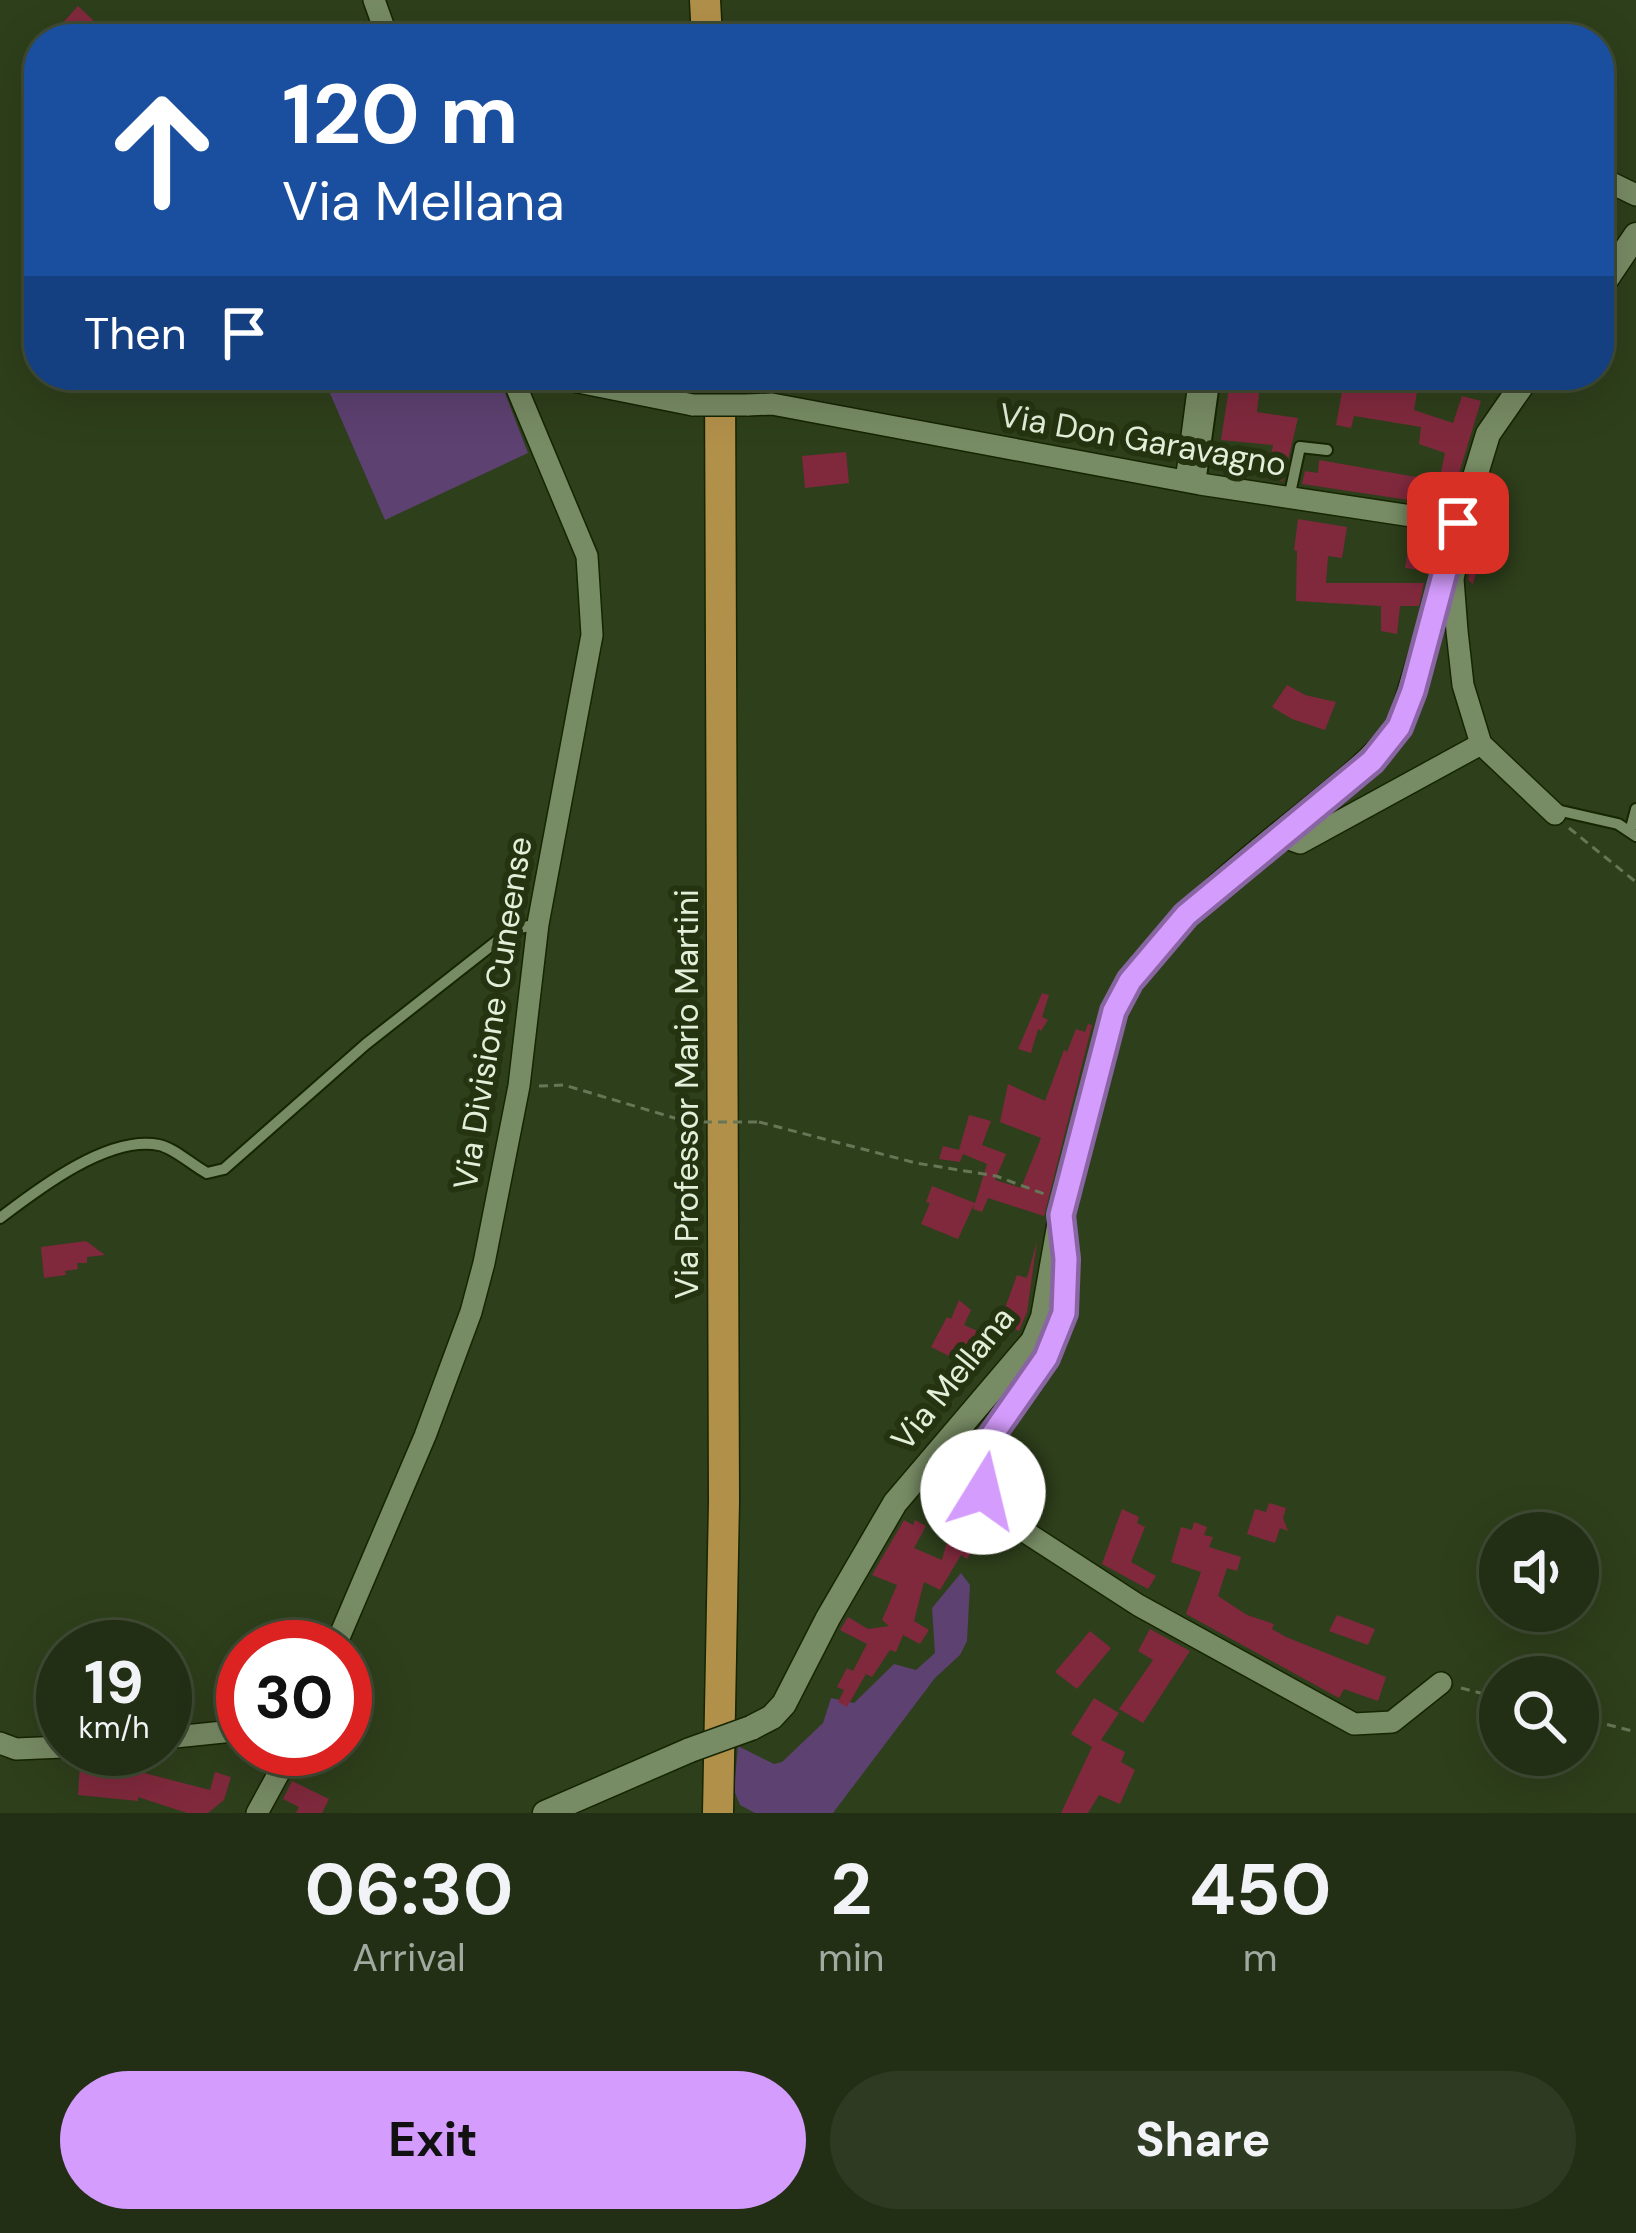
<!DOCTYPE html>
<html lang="en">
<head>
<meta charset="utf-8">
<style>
  :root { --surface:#222f14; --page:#2e3b22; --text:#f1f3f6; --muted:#a2a9a0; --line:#3f4a34; --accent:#d49cfc }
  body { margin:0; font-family:"DM Sans",sans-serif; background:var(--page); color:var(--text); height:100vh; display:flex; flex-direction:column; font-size:45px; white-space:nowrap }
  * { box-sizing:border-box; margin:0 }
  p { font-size:39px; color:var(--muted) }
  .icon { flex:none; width:66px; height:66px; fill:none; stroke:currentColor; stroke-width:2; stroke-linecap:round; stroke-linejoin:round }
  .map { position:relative; height:1813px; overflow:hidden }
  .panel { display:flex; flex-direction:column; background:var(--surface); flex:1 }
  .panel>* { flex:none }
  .banner { position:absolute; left:24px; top:24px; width:1590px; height:366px; border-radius:48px; box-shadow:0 12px 48px #0002,0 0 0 3px var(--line); background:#1a4fa0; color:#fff; overflow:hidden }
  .fabs { position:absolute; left:1479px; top:1512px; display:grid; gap:24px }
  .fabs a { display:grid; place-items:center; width:120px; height:120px; border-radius:50%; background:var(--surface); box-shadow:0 12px 48px #0002,0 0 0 3px var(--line); font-size:60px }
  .speed { position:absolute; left:36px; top:1620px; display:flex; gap:24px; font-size:60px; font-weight:700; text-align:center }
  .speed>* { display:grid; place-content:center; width:156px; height:156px; border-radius:50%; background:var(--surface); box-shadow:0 12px 48px #0002,0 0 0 3px var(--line); line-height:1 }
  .speed small { font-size:30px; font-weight:400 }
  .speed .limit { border:18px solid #d22; background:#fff; color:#111 }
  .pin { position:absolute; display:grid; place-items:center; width:102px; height:102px; color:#fff; margin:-51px; border-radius:24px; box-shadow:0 6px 18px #0006 }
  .me { position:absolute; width:132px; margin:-66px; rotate:9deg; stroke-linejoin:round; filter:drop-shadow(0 0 9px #0008) }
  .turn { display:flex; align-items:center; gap:42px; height:252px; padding:0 60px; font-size:54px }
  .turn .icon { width:156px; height:156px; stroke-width:2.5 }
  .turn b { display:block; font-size:84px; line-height:102px }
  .then { display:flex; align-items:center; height:114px; padding:0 60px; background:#0003; gap:24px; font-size:45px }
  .eta { display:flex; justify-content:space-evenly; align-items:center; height:204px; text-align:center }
  .eta b { font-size:72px; font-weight:700; line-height:84px }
  .primary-button { display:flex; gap:24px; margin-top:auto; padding:24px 60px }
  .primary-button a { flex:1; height:138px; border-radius:72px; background:var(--accent); color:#111; font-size:48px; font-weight:700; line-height:138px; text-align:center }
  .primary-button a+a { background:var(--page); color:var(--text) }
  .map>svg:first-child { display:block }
  .green { fill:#5d4171 }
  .building { fill:#80293d }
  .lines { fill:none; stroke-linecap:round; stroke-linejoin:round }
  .service-casing { stroke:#162502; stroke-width:14 }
  .minor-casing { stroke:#162502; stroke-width:24 }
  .tertiary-casing { stroke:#162502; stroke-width:27 }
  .primary-casing { stroke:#162502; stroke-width:33 }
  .path { stroke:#677656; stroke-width:3; stroke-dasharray:9 6; stroke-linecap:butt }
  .service { stroke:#778b64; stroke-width:10 }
  .minor { stroke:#778b64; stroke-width:21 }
  .tertiary { stroke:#778b64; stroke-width:24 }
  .primary { stroke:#b1904a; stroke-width:30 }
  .minor-bridge-casing { stroke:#162502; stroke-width:24; stroke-linecap:butt }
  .tertiary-bridge-casing { stroke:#162502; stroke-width:27; stroke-linecap:butt }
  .path-bridge { stroke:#677656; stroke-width:3; stroke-dasharray:9 6; stroke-linecap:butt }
  .minor-bridge { stroke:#778b64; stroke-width:21 }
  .tertiary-bridge { stroke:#778b64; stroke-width:24 }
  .route-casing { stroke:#8a65a4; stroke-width:30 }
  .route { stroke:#d49cfc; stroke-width:21 }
  .labels { text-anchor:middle; stroke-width:12; stroke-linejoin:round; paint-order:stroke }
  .street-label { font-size:33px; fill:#e3efd9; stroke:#243410 }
</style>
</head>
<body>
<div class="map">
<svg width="1636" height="1813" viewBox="0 0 1636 1813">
  <rect width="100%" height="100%" fill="#2e3f1b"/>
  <path class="green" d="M322,375H498L528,453L385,520Z
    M961,1573L970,1585L967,1641L960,1655L935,1678L833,1813H755L740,1805L734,1790L738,1746L774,1764L782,1762L823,1723L831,1698L854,1703L894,1664L916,1670L935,1653L932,1608Z"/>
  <path class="building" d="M78,6L96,23L81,39H48Z
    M1231,375H1261L1257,412L1298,418L1283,481L1267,479L1273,445L1221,440Z
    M1283,375H1324L1379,383L1380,378L1405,384L1407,375H1420L1414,410L1453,423L1462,396L1481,401L1449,506L1302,484L1305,471L1318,473L1319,460L1439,481L1445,453L1419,444L1421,427L1354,416L1351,428L1336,425L1342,392L1282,383Z
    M846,452L849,483L805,488L802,456Z
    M1480,518L1507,526L1494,552L1483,549L1473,584L1468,580Z
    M1298,519L1347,527L1342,558L1328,556L1326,583H1424L1419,606H1400L1397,634L1381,631V606L1296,601L1297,551L1294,550Z
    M1411,531L1440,535L1426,571L1405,568Z
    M1287,685L1305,695L1336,702L1325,730L1292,719L1272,707Z
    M1042,993L1049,995L1042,1017L1048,1020L1041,1031L1038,1029L1031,1053L1018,1049Z
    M1088,1024L1092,1025L1044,1216L988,1198L982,1212L973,1209L974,1204L958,1239L921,1224L930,1203L926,1202L932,1186L975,1203L987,1164L963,1154L960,1162L939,1159L943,1146L959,1150L969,1115L991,1121L982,1145L1006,1154L995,1180L1021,1188L1041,1138L1000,1122L1008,1084L1045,1101L1064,1050L1067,1052L1076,1029L1085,1032Z
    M86,1241L105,1255L87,1257V1263H77L78,1269L65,1271L66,1275L44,1278L41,1247Z
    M1037,1241L1027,1312L1019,1331L1000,1322L1017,1275L1027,1278Z
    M959,1300L971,1310L964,1325L982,1333L963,1363L931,1347L947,1317L951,1319Z
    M1269,1503L1286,1508L1283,1518L1288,1531L1280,1528L1275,1543L1247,1534L1255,1509L1266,1512Z
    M1122,1509L1139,1517L1137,1523L1145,1527L1131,1562L1156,1576L1148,1589L1102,1564Z
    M979,1510L990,1523L967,1559L961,1555L940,1590L924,1582L914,1621L929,1630L920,1644L903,1635L896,1652L890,1650L872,1677L866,1674L847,1707L838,1702L844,1690L837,1687L847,1668L853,1671L867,1644L840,1630L848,1617L868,1629L889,1626L882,1620L897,1585L872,1575L904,1520L913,1525L915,1520L926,1526L914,1548L942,1560L948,1537L957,1540Z
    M1194,1522L1207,1527L1204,1535L1213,1537L1209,1547L1241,1557L1237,1571L1227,1568L1218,1596L1247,1615L1274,1624L1272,1629L1286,1637L1386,1677L1378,1701L1344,1689L1339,1698L1186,1614L1201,1572L1171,1562L1181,1527L1192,1530Z
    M1337,1615L1375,1629L1368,1645L1329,1631Z
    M1150,1629L1190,1651L1143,1723L1119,1709L1153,1660L1138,1651Z
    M1090,1631L1111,1648L1077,1689L1055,1672Z
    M1094,1698L1119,1713L1101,1740L1125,1752L1121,1762L1135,1770L1120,1804L1099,1795L1088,1813H1061L1092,1747L1071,1734Z
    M80,1765L144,1773L210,1790L215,1772L231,1777L224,1800L208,1813H187L138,1797V1801L78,1795Z
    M292,1781L329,1799L322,1813H296L299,1807L283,1799Z"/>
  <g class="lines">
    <defs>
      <path id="service" d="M1200,484L1215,375
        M1289,498L1300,447L1327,450
        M1555,814L1561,811L1618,824L1636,836
        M1630,832L1636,809
        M0,1218C38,1189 108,1135 159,1145C174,1148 192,1165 207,1173L224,1169L366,1044L511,930L538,924"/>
      <path id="minor" d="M374,0L388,39
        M1599,177L1636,195
        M512,375L513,379L553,377L693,405
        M747,405L772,404L1200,484L1458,523L1463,532L1453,579L1457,631L1463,685L1481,744L1555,814
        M1186,481L1200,375
        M1278,835L1300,843L1481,744
        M1063,1230C1076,1335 1035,1375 978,1455L983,1492L1010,1522L1138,1605L1354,1724L1392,1722L1441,1683
        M335,1647L425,1436L471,1312L484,1263L519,1086L538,924L592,635L587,556L513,379
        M165,1738L243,1730
        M0,1743L16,1749L63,1747
        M257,1813L292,1749"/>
      <path id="tertiary" d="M1599,290L1636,235
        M751,1728L772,1717L784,1704L828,1618L895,1503L1033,1341L1043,1317L1061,1215L1113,1011C1154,938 1218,883 1283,831C1324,798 1365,768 1399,727L1488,434L1529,375
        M545,1813L690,1750"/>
      <path id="primary" d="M705,0L707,39
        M718,1813L724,1501L720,375"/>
    </defs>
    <use href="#service" class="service-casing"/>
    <use href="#minor" class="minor-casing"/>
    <use href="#tertiary" class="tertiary-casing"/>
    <use href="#primary" class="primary-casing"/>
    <path class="path" d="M1569,828L1636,882
      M539,1086L564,1085L688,1122
      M759,1122L916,1163L996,1176L1047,1195
      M1461,1688L1500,1698
      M1578,1717L1636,1732"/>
    <use href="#service" class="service"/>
    <use href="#minor" class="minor"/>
    <use href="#tertiary" class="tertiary"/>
    <use href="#primary" class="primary"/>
    <defs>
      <path id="minor-bridge" d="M693,405H747"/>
      <path id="tertiary-bridge" d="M690,1750L751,1728"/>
    </defs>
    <use href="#minor-bridge" class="minor-bridge-casing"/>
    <use href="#tertiary-bridge" class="tertiary-bridge-casing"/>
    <path class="path-bridge" d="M688,1122H759"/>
    <use href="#minor-bridge" class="minor-bridge"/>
    <use href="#tertiary-bridge" class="tertiary-bridge"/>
  </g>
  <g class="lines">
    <defs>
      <path id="route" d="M983,1492L978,1455L1046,1358L1064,1313L1066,1259L1061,1215L1114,1011L1130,981L1186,915L1372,761L1399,727L1413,691L1458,523"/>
    </defs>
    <use href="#route" class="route-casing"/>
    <use href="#route" class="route"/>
  </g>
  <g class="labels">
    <g class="street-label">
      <text transform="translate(1143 439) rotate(10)" y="12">Via Don Garavagno</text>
      <text transform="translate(492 1013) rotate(-81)" y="12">Via Divisione Cuneense</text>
      <text transform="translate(686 1094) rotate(-90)" y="12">Via Professor Mario Martini</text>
      <text transform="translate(952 1378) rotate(-51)" y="12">Via Mellana</text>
    </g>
  </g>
</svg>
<div class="fabs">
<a><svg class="icon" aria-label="sound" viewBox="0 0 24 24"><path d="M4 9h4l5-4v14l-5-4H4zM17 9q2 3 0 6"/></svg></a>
<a><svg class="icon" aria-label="search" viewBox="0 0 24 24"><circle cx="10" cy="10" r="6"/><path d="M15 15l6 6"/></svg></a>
</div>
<div class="speed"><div>19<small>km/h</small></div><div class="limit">30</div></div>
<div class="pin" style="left:1458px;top:523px;background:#d93025"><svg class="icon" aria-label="arrive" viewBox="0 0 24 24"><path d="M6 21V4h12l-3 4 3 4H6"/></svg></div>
<svg class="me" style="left:983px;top:1492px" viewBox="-20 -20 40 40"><circle r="19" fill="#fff"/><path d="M0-13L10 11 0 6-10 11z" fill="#d49cfc"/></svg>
<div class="banner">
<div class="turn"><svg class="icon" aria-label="ahead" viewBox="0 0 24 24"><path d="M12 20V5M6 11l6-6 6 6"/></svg><div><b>120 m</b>Via Mellana</div></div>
<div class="then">Then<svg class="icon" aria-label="arrive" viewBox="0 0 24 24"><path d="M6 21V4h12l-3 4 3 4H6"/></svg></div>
</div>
</div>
<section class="panel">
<div class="eta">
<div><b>06:30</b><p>Arrival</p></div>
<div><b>2</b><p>min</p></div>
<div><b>450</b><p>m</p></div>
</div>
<div class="primary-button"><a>Exit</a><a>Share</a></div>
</section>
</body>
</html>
